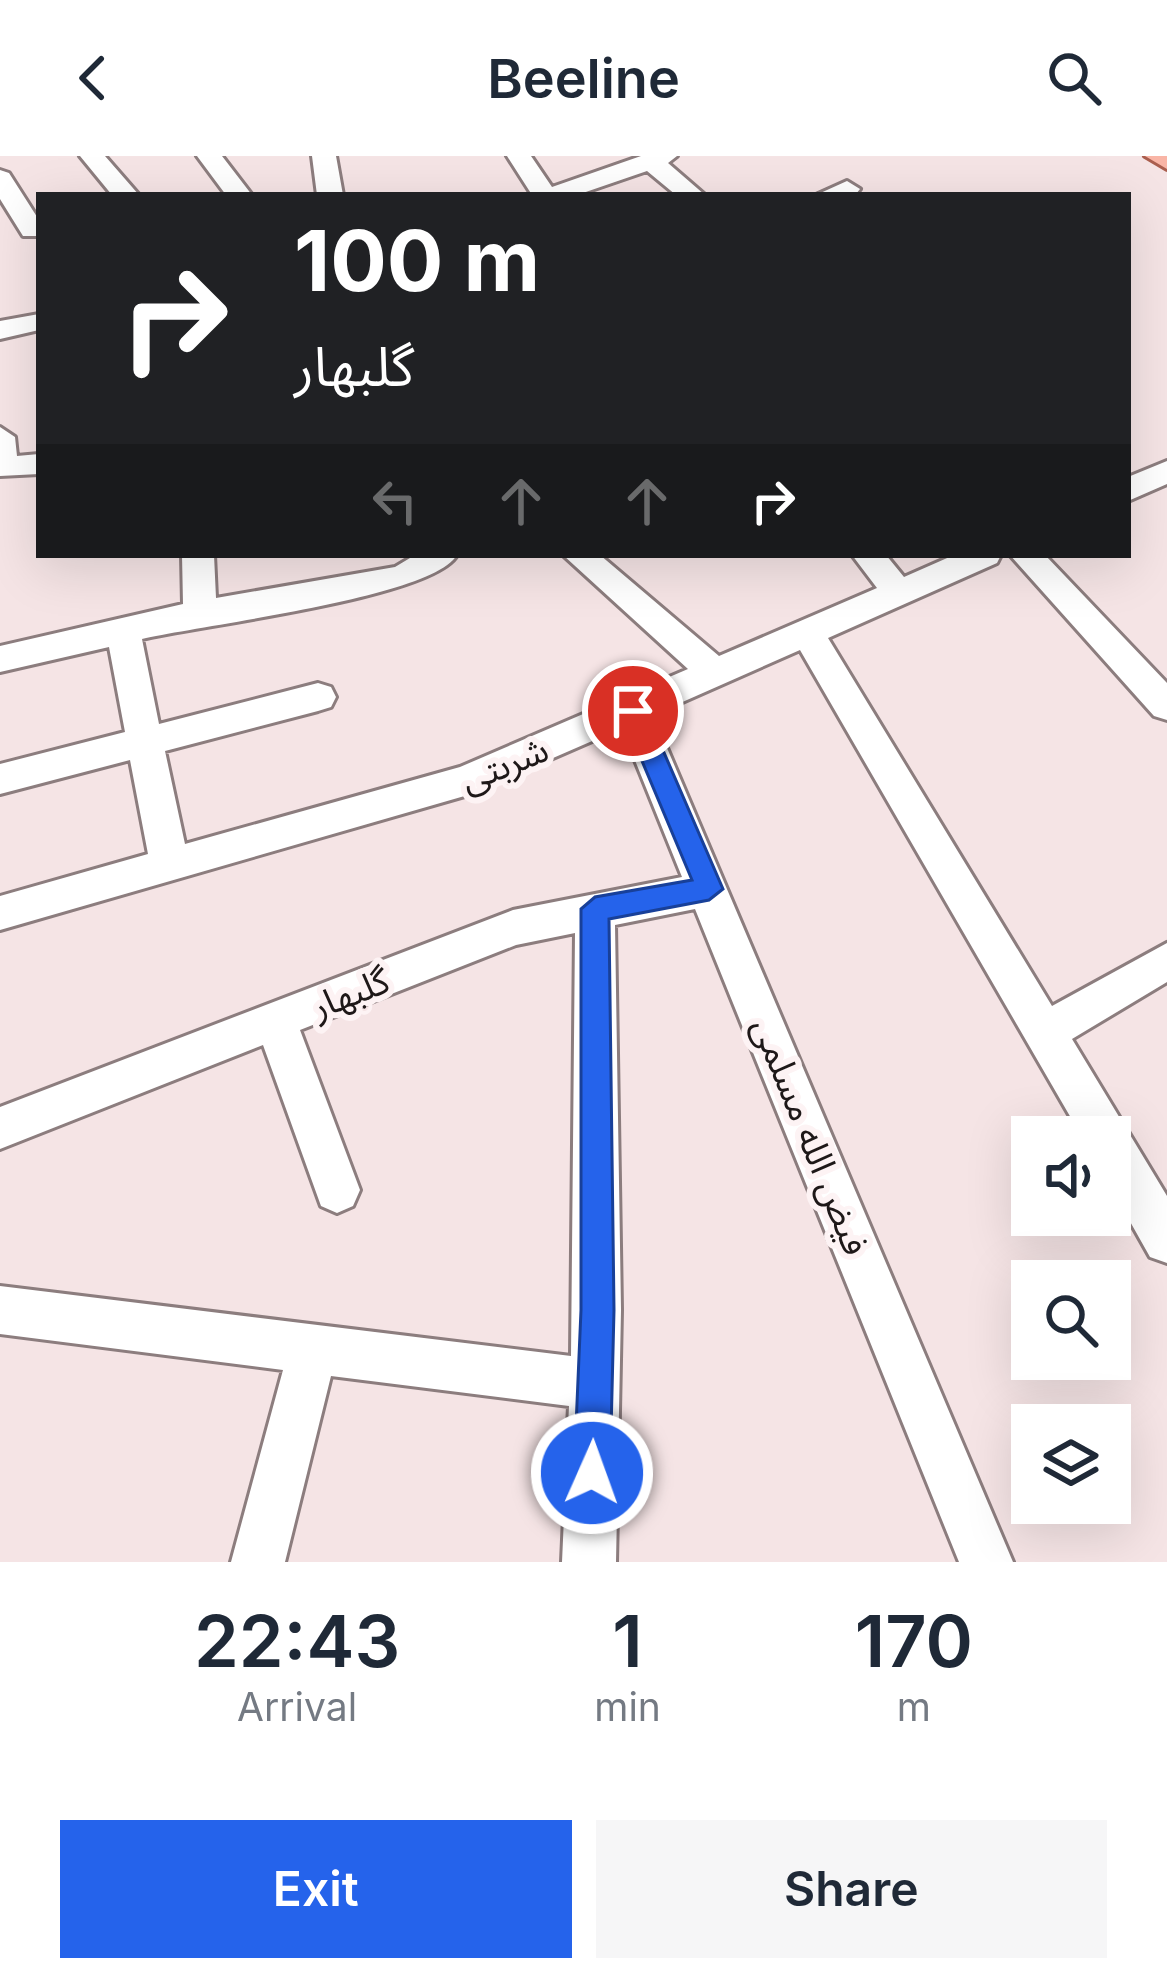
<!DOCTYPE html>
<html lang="en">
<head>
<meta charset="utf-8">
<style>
  :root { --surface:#fff; --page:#f6f6f7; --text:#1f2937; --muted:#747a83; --accent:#2563eb }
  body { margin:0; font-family:Inter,"Noto Sans Arabic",sans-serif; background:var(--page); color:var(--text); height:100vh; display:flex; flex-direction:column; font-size:45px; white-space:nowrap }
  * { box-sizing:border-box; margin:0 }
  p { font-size:39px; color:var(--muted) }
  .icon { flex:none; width:66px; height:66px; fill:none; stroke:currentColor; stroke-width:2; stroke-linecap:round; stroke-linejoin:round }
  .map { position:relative; height:1406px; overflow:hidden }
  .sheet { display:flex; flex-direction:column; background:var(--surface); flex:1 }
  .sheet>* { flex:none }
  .hud { position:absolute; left:36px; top:36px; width:1095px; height:366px; border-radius:0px; box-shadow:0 12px 48px #0002; background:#202124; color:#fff; overflow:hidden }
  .controls { position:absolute; left:1011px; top:960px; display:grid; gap:24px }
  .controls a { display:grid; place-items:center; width:120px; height:120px; border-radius:0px; background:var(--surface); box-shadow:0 12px 48px #0002; font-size:60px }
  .pin { position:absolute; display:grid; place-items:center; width:102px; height:102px; color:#fff; margin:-51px; border:6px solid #fff; border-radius:50%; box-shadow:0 3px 12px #0007 }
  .me { position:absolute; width:132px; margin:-66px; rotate:2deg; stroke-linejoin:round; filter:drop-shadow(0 0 9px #0008) }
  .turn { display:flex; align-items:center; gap:42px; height:252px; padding:0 60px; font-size:54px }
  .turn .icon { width:156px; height:156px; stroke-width:2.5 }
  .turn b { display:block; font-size:84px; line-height:102px }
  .lanes { display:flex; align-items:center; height:114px; padding:0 60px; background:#0003; justify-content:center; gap:60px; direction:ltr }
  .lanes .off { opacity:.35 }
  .eta { display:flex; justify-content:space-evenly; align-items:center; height:204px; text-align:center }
  .eta b { font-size:72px; font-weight:600; line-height:84px }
  .cta { display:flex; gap:24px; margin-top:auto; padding:24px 60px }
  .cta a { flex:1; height:138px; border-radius:0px; background:var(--accent); color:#fff; font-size:48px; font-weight:600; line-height:138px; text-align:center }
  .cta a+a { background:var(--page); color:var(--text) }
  header { display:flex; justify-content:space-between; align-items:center; height:156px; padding:0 60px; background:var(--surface); font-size:54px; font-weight:600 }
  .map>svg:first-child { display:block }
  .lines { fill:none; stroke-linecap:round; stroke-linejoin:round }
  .minor-casing { stroke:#8c7d7e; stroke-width:6 }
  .major-casing { stroke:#aa5e4e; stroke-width:6 }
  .minor { fill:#fff; fill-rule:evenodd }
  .major { fill:#f9b5a6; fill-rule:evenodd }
  .route { fill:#2563eb; stroke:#184099; stroke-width:3 }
  .labels { text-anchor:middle; stroke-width:12; stroke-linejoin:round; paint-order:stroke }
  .street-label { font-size:36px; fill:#1e1818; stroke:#fdf3f4 }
</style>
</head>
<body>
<header><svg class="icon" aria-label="back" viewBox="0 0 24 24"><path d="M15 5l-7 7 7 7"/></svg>Beeline<svg class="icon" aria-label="search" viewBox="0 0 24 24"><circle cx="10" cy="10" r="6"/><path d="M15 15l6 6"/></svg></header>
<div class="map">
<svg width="1167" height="1406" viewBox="0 0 1167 1406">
  <rect width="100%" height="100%" fill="#f5e4e5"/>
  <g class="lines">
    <defs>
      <path id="minor" d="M80,0H105L139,39H112Z
        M197,0H222L252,39H226Z
        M312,0H336L343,39H317Z
        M507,0H531L552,31L641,0H677L668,7L705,39H676L647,15L577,39H532Z
        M0,14L9,17L39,64V80H23L0,43Z
        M847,25L860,33L856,38L816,39Z
        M39,158V174L0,183V165Z
        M0,271L15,281L17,300L39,298V318L0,320Z
        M1167,305V328L1128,345V321Z
        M182,399H214L216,442L395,411L415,399H457C432,442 200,469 142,483L159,568L318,527L331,531L336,541L331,551L318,555L165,595L185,688L460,611L688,513L563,399H600L719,500L877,432L852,399H886L904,421L954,399H1001L997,407L828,482L1052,850L1167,787V826L1072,883L1167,1040V1107L1150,1101L1110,1030V981H1082L800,494L653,559L1013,1406H959L695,753L615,769L621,1154L616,1406H562L569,1250L331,1220L285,1406H231L283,1214L0,1178V1130L571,1200L575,777L516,789L300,874L360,1034L353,1050L337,1057L321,1050L263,889L0,993V951L513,754L682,721L622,572L468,639L0,774V740L148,698L130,604L0,638V608L125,576L109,491L0,516V490L183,448Z
        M1010,399H1045L1167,527V564L1154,560Z"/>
      <path id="major" d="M1145,0H1167V13Z"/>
    </defs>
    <use href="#minor" class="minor-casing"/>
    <use href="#major" class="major-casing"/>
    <use href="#minor" class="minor"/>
    <use href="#major" class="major"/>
  </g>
  <path class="route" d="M633,546L646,555L723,733L709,744L609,763L614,1154L610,1317L605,1330L592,1335L579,1330L574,1317L581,1154V753L595,741L692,724L621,555Z"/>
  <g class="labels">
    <g class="street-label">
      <text transform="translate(504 608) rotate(-22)" y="13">شربتی</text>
      <text transform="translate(350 837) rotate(-22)" y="13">گلبهار</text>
      <text transform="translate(811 980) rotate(68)" y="13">فیض الله مسلمی</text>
    </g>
  </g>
</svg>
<div class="controls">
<a><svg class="icon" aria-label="sound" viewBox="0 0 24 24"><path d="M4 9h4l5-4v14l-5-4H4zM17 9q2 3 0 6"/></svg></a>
<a><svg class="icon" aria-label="search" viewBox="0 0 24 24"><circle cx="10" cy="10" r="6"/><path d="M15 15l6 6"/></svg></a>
<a><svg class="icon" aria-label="layers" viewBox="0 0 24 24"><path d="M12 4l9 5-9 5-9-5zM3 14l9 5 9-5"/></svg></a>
</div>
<div class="pin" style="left:633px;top:555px;background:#d93025"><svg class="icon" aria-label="arrive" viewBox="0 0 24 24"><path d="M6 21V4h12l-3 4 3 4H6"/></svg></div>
<svg class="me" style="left:592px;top:1317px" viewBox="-20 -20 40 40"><circle r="17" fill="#2563eb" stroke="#fff" stroke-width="3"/><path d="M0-11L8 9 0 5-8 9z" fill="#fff"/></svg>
<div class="hud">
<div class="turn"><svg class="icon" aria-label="right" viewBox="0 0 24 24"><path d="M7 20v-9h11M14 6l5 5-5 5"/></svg><div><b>100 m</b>گلبهار</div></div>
<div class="lanes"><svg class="icon off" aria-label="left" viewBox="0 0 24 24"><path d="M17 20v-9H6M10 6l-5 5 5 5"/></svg><svg class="icon off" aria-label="ahead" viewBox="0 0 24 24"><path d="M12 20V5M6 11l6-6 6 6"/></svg><svg class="icon off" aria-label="ahead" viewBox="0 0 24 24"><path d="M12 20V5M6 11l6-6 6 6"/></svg><svg class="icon" aria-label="right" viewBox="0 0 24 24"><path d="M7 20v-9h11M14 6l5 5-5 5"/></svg></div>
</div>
</div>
<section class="sheet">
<div class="eta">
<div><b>22:43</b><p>Arrival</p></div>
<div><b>1</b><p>min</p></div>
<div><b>170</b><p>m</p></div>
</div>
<div class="cta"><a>Exit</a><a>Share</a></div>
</section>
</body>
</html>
